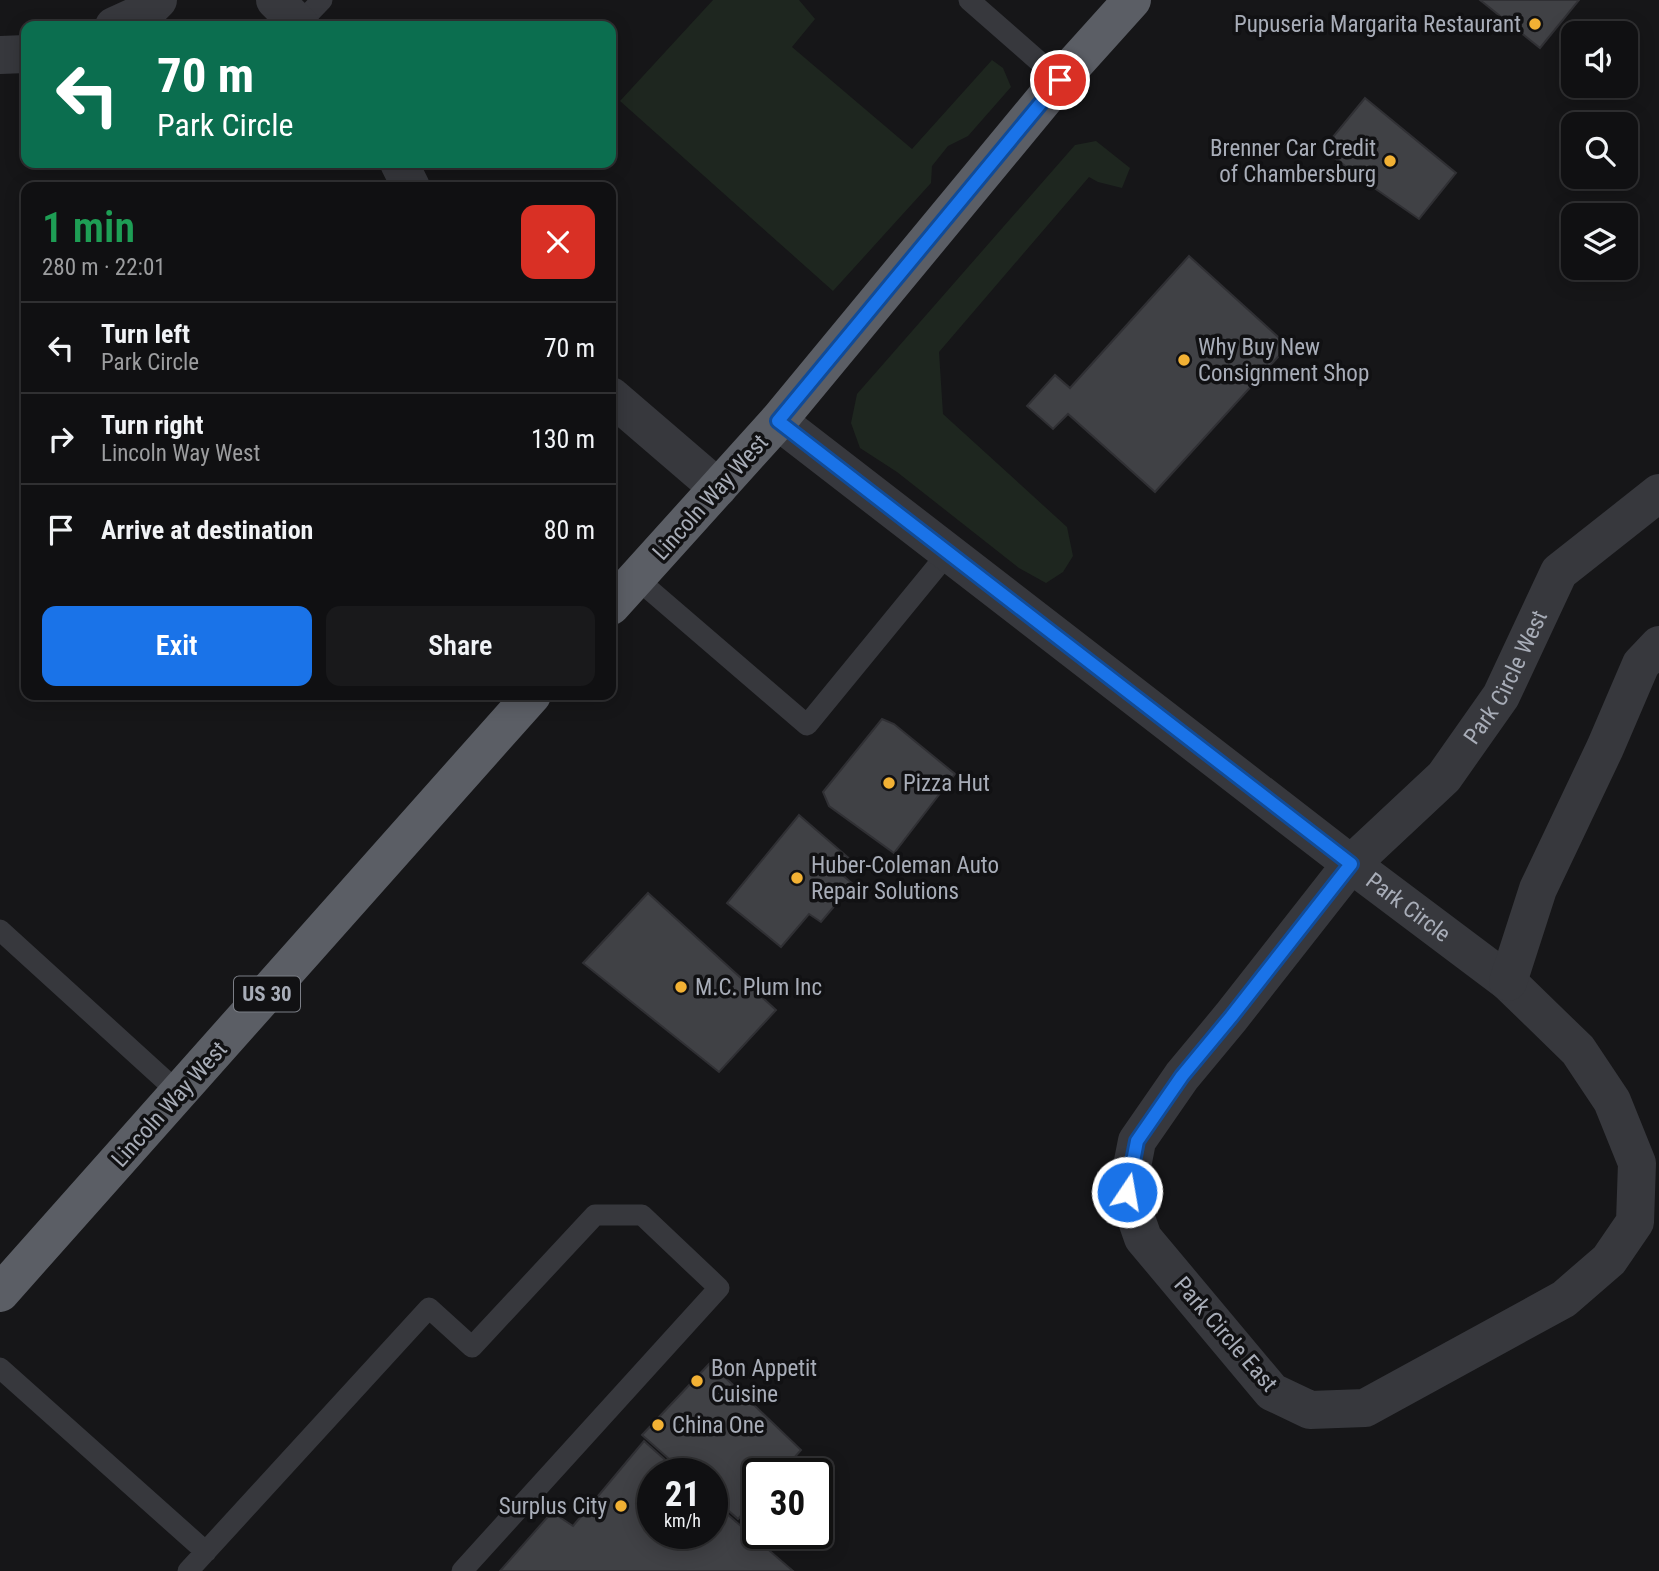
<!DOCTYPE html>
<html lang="en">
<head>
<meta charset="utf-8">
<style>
  :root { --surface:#101012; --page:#19191b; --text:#f1f3f6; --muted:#9c9d9f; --line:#303032; --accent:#1a73e8 }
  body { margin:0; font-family:"Roboto Condensed",sans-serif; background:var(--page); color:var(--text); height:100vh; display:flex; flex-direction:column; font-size:26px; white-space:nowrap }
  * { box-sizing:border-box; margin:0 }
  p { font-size:23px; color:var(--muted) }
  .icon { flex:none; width:38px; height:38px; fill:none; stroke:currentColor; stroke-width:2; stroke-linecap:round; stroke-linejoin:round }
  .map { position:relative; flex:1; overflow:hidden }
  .sheet { position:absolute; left:21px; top:182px; width:595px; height:518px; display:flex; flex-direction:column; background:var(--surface); border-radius:14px; box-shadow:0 4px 18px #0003,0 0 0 2px var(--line) }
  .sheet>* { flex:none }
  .hud { position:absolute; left:21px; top:21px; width:595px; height:147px; border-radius:14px; box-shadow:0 4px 18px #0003,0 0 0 2px var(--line); background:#0b6e4f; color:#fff; overflow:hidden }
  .controls { position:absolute; left:1561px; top:21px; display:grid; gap:14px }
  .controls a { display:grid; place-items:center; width:77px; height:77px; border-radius:14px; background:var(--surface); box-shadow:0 4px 18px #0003,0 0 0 2px var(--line); font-size:35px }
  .speed { position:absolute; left:637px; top:1458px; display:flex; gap:14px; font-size:35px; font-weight:700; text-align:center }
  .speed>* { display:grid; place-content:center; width:91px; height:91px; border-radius:50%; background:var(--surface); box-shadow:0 4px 18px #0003,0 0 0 2px var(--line); line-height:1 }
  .speed small { font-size:18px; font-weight:400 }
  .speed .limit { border:4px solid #111; border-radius:10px; background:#fff; color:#111 }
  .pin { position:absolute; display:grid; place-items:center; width:60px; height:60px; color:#fff; margin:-30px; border:4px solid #fff; border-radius:50%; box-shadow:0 2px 7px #0007 }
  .me { position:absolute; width:77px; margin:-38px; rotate:12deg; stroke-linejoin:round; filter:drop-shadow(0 0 5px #0008) }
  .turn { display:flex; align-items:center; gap:24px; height:147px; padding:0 21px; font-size:32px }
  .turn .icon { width:91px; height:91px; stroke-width:2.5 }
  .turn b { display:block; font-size:49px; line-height:60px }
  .round { display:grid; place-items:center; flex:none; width:74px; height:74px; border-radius:14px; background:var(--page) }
  .headline { display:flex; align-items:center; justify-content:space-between; height:119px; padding:0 21px }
  h1 { font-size:42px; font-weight:600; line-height:52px; color:#1e9e55 }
  .primary-button { display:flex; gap:14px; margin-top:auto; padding:14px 21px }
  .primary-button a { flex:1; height:80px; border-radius:14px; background:var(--accent); color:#fff; font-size:28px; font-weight:600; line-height:80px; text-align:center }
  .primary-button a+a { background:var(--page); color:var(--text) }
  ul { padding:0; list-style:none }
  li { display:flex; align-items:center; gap:21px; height:91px; padding:0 21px; border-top:2px solid var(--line) }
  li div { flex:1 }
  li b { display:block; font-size:26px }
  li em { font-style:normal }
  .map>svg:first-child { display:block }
  .green { fill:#1e261f }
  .building { fill:#404145; stroke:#303034; stroke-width:2 }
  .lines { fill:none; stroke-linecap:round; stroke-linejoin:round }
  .service { stroke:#37383d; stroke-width:21 }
  .minor { stroke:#37383d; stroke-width:38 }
  .trunk { stroke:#5b5e65; stroke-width:38 }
  .route-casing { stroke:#114b97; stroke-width:18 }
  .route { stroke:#1a73e8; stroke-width:12 }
  .poi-dot { fill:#f2b134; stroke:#111113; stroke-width:2.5 }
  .labels { text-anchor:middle; stroke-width:7; stroke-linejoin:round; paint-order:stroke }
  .shield { fill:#111113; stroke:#7b7e86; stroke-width:2 }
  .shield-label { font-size:21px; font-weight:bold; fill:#a8adb8 }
  .poi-label { font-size:23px; fill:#a8adb8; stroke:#111113; text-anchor:start }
  .street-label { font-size:23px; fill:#a8adb8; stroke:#111113 }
</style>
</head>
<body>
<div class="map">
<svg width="1659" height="1571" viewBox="0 0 1659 1571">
  <rect width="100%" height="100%" fill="#161618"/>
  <path class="green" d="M713,0H799L815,19L792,47L912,149L992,60L1003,68L1011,87L968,136L948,146L932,166L931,183L833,291L620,101Z
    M1096,141L1130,168L1122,188L1098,182L1089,177L939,352L943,414L1067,527L1073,556L1063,572L1046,583L1019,568L897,472L860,448L851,423L857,394L1075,145Z"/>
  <path class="building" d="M1480,0H1579L1540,48Z
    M1365,98L1456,173L1419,219L1370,185L1323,149Z
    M1189,256L1288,346L1155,492L1068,414L1053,429L1027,406L1055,375L1070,388Z
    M882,719L894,724L955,774L894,853L829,806L823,792Z
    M799,815L851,860L840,873L853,884L821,922L809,914L781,947L727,903Z
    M648,893L776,1010L719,1072L583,963Z
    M710,1363L801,1450L780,1474H758V1497L738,1519L712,1496V1474H686L642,1435Z
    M644,1441L681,1474H653V1533H712V1501L793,1571H500L552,1512L573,1526Z"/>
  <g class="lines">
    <path class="service" d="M969,0L1060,80
      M299,24L322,0
      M636,578L807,725L948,553
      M0,930L179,1093
      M0,1368L206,1552
      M188,1571L429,1308L472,1347L595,1215H642L719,1288L462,1571"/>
    <g class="minor">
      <path d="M275,0L301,26"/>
      <path d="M114,26L147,11L158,0"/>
      <path d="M0,55L26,54"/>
      <path d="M399,163L411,187"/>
      <path d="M611,396L718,488"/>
      <path id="s1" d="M778,421L1351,864L1508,982L1578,1050L1612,1101L1637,1163L1635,1222L1609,1260L1564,1299L1365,1408L1310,1410L1272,1392L1143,1238L1127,1192L1137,1141L1182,1076L1231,1017L1351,864L1444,777L1501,696L1559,572L1659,493"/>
      <path d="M1508,982L1538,889L1605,748L1641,664L1659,645"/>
    </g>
    <path class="trunk" d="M611,606L778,421L1060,80L1132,0
      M0,1293L532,695"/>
  </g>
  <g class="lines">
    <defs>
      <path id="route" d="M1060,80L778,421L1351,864L1231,1017L1182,1076L1137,1141L1127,1192"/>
    </defs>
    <use href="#route" class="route-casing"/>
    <use href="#route" class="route"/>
  </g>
  <g class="poi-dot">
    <circle cx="1535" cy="24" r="7"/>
    <circle cx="1390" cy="161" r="7"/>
    <circle cx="1184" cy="360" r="7"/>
    <circle cx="889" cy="783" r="7"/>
    <circle cx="797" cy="878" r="7"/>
    <circle cx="681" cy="987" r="7"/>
    <circle cx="697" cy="1381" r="7"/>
    <circle cx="658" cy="1425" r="7"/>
    <circle cx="621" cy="1506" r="7"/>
  </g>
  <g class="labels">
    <rect class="shield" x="234" y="976.5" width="66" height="35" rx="5"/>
    <g class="shield-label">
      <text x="267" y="1001">US 30</text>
    </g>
    <g class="poi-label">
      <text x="1521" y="32" text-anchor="end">Pupuseria Margarita Restaurant</text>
      <text x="1376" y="156" text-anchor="end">Brenner Car Credit<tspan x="1376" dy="26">of Chambersburg</tspan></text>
      <text x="1198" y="355">Why Buy New<tspan x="1198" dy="26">Consignment Shop</tspan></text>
      <text x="903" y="791">Pizza Hut</text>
      <text x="811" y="873">Huber-Coleman Auto<tspan x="811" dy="26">Repair Solutions</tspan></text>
      <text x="695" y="995">M.C. Plum Inc</text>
      <text x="711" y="1376">Bon Appetit<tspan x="711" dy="26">Cuisine</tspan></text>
      <text x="672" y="1433">China One</text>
      <text x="607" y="1514" text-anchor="end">Surplus City</text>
    </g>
    <g class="street-label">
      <text transform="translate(710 497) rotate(-48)" y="8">Lincoln Way West</text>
      <text dy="8" stroke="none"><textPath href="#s1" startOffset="2532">Park Circle West</textPath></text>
      <text dy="8" stroke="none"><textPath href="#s1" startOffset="796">Park Circle</textPath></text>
      <text transform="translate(169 1104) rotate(-48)" y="8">Lincoln Way West</text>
      <text transform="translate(1226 1334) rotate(49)" y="8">Park Circle East</text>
    </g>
  </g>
</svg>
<div class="controls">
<a><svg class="icon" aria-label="sound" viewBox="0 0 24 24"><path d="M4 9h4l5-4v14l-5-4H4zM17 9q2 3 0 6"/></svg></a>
<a><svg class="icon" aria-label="search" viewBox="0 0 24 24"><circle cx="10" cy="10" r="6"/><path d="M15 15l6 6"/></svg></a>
<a><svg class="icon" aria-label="layers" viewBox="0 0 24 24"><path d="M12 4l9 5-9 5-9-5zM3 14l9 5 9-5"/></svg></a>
</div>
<div class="speed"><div>21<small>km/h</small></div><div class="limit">30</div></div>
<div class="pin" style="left:1060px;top:80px;background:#d93025"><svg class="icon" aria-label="arrive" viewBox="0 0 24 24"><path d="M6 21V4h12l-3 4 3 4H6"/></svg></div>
<svg class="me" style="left:1127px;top:1192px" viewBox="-20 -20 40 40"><circle r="17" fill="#1a73e8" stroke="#fff" stroke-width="3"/><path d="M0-11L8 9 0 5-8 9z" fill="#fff"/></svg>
<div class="hud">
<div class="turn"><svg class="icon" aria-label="left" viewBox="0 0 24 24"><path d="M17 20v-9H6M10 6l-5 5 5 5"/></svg><div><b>70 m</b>Park Circle</div></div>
</div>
<section class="sheet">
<div class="headline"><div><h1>1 min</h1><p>280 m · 22:01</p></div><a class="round" style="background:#d93025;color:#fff"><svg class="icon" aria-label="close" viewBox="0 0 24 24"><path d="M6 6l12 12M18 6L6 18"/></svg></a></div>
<ul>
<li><svg class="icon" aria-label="left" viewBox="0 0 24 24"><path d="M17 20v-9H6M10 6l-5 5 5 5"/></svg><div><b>Turn left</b><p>Park Circle</p></div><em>70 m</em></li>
<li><svg class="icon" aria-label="right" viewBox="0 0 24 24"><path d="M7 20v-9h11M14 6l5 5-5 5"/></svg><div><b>Turn right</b><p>Lincoln Way West</p></div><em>130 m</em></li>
<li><svg class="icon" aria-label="arrive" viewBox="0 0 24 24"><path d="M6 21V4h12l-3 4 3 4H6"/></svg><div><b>Arrive at destination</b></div><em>80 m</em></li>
</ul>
<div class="primary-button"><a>Exit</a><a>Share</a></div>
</section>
</div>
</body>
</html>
